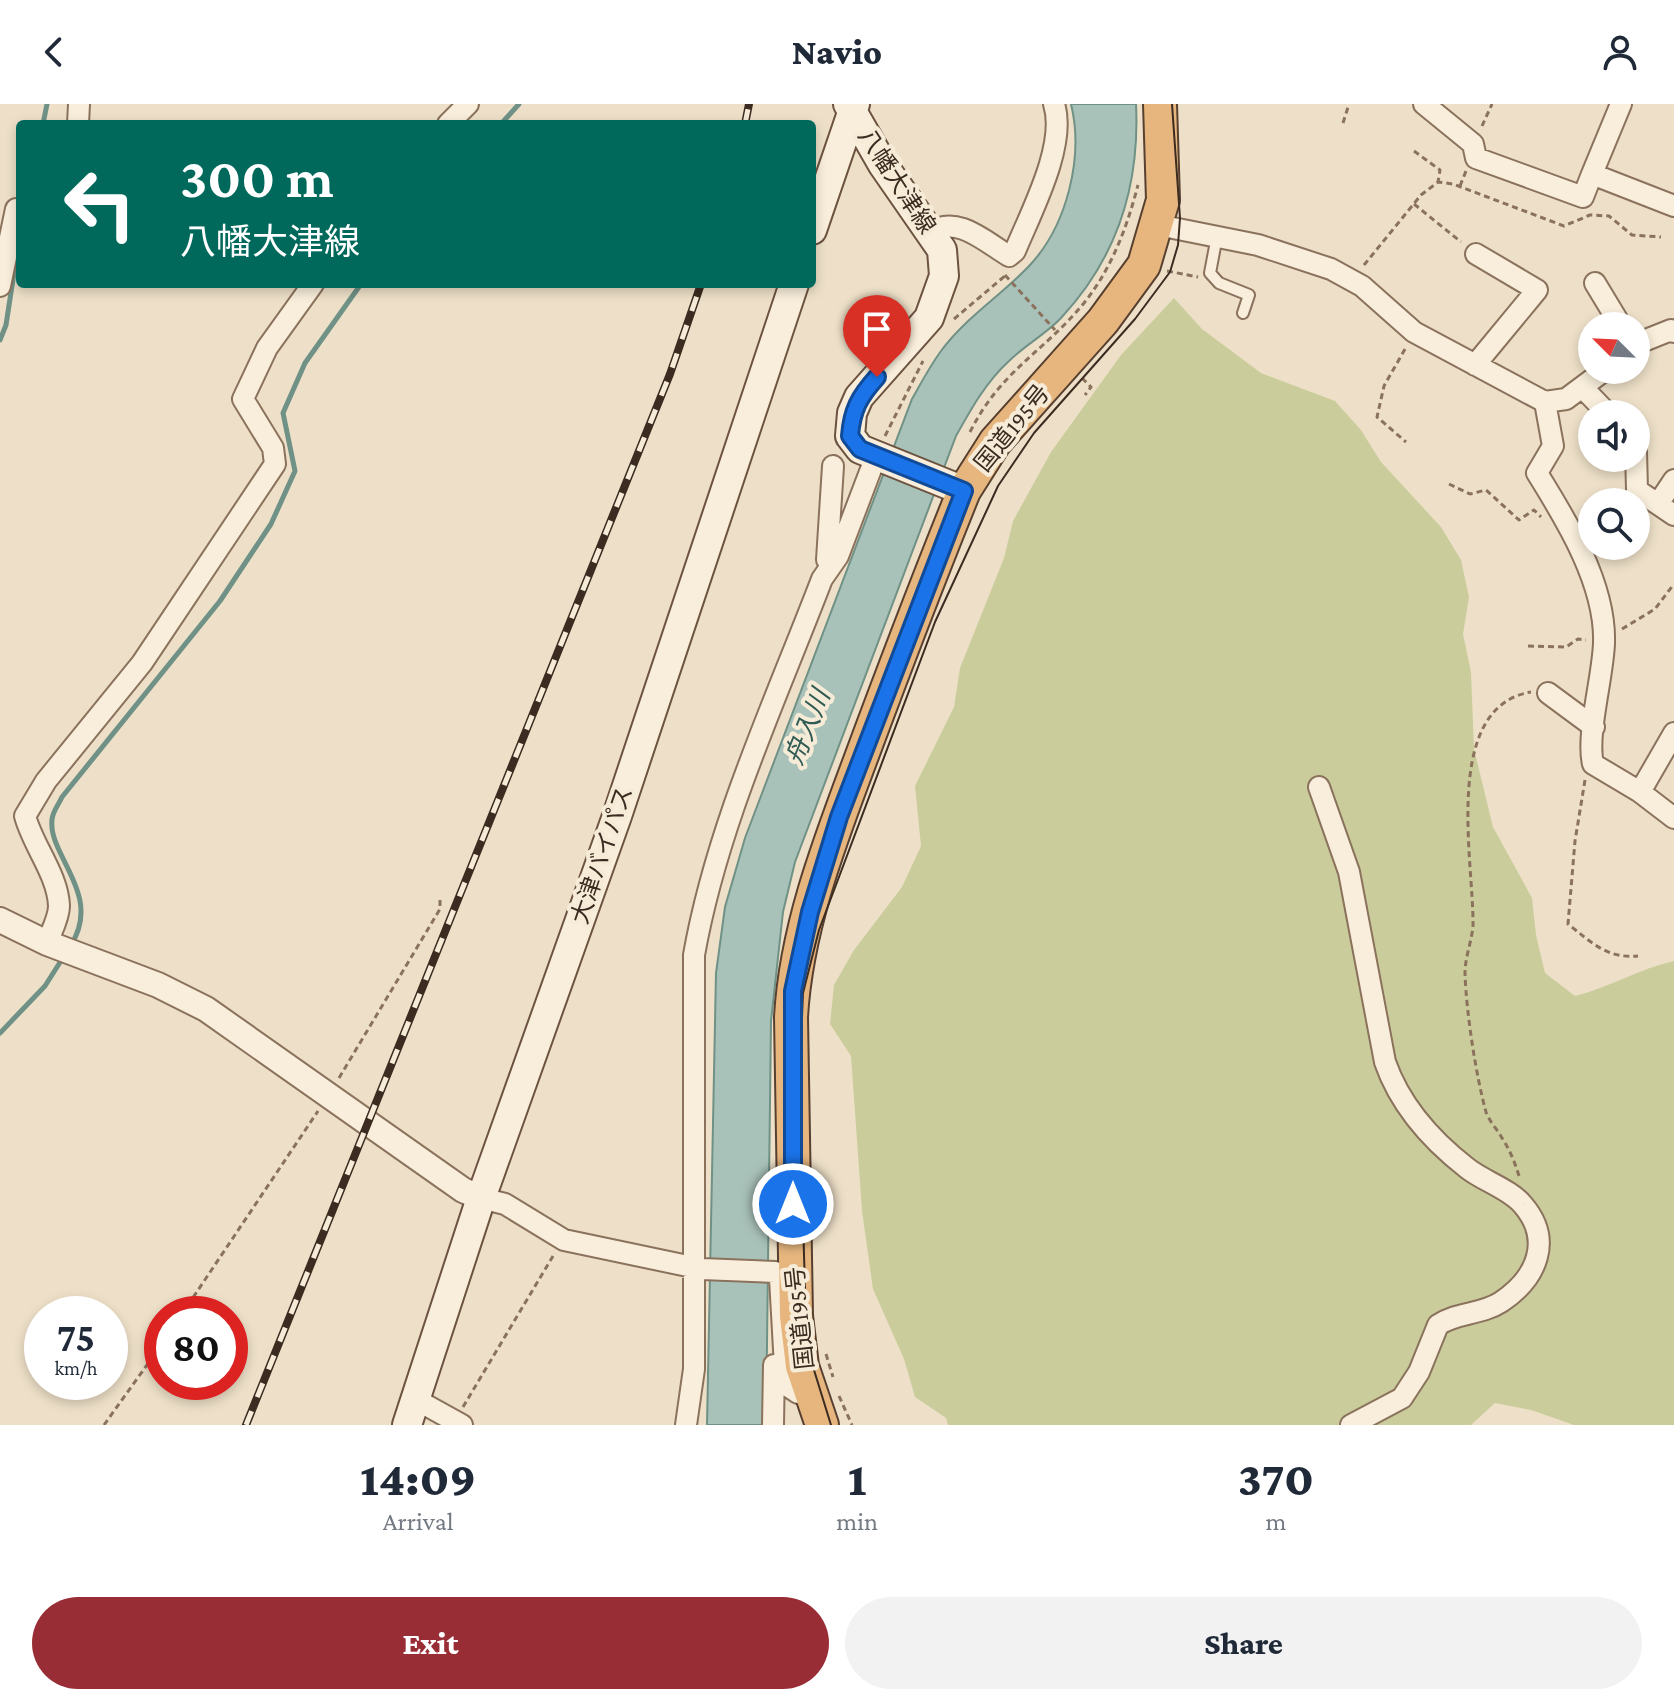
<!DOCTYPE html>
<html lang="en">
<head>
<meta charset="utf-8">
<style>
  :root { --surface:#fff; --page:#f2f2f3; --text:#1f2937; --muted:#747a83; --accent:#992d36 }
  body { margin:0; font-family:"Crimson Pro","Noto Sans JP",serif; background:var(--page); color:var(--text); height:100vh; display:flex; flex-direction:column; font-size:30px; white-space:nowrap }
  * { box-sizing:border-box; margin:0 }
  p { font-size:26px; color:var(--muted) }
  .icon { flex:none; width:44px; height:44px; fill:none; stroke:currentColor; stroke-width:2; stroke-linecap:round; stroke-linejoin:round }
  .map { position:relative; height:1321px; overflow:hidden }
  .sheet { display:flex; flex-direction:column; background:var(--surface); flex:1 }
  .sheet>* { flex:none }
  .hud { position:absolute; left:16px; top:16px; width:800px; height:168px; border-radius:8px; box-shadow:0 4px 12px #0003; background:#00695c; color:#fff; overflow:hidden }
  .needle { width:52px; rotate:294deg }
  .controls { position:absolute; left:1578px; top:208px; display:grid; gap:16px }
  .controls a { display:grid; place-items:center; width:72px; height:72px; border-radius:50%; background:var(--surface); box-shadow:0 4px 12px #0003; font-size:40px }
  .speed { position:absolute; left:24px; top:1192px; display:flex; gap:16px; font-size:40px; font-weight:700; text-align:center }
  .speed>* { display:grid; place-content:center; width:104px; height:104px; border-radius:50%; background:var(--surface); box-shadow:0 4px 12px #0003; line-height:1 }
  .speed small { font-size:20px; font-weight:400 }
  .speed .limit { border:12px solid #d22; background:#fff; color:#111 }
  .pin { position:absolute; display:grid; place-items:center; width:68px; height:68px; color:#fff; margin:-82px -34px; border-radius:50% 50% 50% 0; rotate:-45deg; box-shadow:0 0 8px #0007 }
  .pin .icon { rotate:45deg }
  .me { position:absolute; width:88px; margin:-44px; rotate:0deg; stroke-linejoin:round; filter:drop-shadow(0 0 6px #0008) }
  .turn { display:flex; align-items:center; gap:28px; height:168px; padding:0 32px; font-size:36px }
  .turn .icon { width:104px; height:104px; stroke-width:2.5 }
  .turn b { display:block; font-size:56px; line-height:68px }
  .eta { display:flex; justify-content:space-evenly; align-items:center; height:136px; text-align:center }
  .eta b { font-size:48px; font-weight:800; line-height:56px }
  .action { display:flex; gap:16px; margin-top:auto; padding:16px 32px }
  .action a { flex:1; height:92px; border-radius:48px; background:var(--accent); color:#fff; font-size:32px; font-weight:800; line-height:92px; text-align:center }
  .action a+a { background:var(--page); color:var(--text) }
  header { display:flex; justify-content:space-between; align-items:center; height:104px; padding:0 32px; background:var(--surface); font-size:36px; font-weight:800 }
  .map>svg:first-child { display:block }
  .green { fill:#cacd9b }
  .water { fill:#a9c2b9; stroke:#6f9186; stroke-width:2 }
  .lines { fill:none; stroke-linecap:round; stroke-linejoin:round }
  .stream { stroke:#6f9186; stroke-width:5 }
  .service-casing { stroke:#8a725d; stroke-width:14 }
  .minor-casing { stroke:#8a725d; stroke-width:24 }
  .tertiary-casing { stroke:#8a725d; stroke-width:28 }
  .secondary-casing { stroke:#6c5340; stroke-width:32 }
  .trunk-casing { stroke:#584031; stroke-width:36 }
  .path { stroke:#8a725d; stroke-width:3; stroke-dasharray:6 4; stroke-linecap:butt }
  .service { stroke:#f9eedb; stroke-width:10 }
  .minor { stroke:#f9eedb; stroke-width:20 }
  .tertiary { stroke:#f9eedb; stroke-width:24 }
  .secondary { stroke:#f9eedb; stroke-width:28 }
  .trunk { stroke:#e6b67e; stroke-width:32 }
  .tram { stroke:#3b2b20; stroke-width:2 }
  .rail-casing { stroke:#3b2b20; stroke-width:8 }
  .rail { stroke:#f6ebd7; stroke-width:5; stroke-dasharray:15; stroke-linecap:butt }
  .route-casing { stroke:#114b97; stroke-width:20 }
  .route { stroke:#1a73e8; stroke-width:14 }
  .labels { text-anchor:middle; stroke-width:8; stroke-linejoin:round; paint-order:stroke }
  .street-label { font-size:24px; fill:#3b2b20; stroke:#f6ebd7 }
  .water-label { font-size:26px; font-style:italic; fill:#305a54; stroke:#f6ebd7 }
</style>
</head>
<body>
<header><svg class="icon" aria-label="back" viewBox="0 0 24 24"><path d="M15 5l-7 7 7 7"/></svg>Navio<svg class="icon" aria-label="person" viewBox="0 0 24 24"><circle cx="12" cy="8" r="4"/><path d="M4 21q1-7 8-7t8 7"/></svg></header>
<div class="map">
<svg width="1674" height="1321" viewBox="0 0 1674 1321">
  <rect width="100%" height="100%" fill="#eee0c8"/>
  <path class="green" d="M1174,194L1202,225L1261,269L1335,297L1361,326L1381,358L1441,423L1461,456L1469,493L1463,530L1471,568L1474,645L1493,723L1532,794L1536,831L1545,869L1575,892C1611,883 1638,865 1674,857V1321H1574L1531,1306L1495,1299L1471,1321H948L946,1314L915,1293L904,1255L873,1185L862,1107L851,952L830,920L834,881L854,846L902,783L921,742L915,682L954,603L960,564L1004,454L1013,417L1051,348L1121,251Z"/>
  <path class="water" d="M1071,0H1136C1140,81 1117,154 1061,214C1046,230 1025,241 1009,257C986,278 971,305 956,332L795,758L783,808L771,917L766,1321H707L716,869L725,803L745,734L912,295C921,279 930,262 941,247C965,214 1002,191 1030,161C1067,121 1084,53 1071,0Z"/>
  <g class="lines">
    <path class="stream" d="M43,20L47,0
      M501,20L519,0
      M0,236L6,221L18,143
      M71,841C103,790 48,752 52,716C52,708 59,700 62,693L220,497L271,420L295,367L283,309L305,259L361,180
      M0,929L45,882L64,852"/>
    <defs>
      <path id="service" d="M1217,132L1210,169L1219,179L1249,191L1243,209"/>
      <path id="minor" d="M1424,0L1473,40L1476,54L1583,93L1592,70L1674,102
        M78,20L79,0
        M448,20L468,0
        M1592,70L1621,0
        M1158,121L1258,141L1331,165L1362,182L1414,228L1545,298L1566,295L1605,266
        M930,128C958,111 984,137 1009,152L1015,147C1031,108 1067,41 1054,0
        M1595,179L1621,222
        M0,182L16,105
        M1636,240L1671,226L1674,228
        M1475,261L1537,186L1476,150
        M1584,285L1608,310
        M1545,298L1553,342L1537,369C1567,417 1606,481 1604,539C1603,573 1586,631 1593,660L1640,688L1674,629
        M1636,347L1637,386L1674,411
        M1658,400L1674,376
        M827,456L833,362
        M1548,589L1594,623
        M1319,683L1349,768L1385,958C1400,1001 1431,1036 1467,1064C1483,1077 1510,1085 1523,1101C1553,1136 1537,1174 1501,1198C1481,1211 1457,1208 1438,1221L1419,1268L1402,1294L1351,1321
        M1640,688L1674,714
        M47,839C51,828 59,814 59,802C58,771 33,742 25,712L46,677L142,559L275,360L273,344L243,295L267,244L313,180
        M481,1094L505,1100L564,1136L702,1165L775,1168L780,1174L786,1281L798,1289L810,1286
        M415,1295L462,1321
        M686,1321L694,1265V851C717,721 775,598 822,475L838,452L876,352
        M773,1321L774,1261"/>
      <path id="tertiary" d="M0,816L47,839L158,881L206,905L463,1086L481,1094"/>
      <path id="secondary" d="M848,0L883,61L942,146L944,172L929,214L859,293L852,309L850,332L860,345L964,387
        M812,126L855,0
        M407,1321L481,1094L617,712L794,180"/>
      <path id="trunk" d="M822,1321L802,1262L796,1212L791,913C796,824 830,737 861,654C894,565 928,476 964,387L995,338L1103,217L1144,161L1163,96L1160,0"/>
    </defs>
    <use href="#service" class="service-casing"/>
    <use href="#minor" class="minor-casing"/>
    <use href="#tertiary" class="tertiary-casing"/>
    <use href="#secondary" class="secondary-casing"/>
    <use href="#trunk" class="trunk-casing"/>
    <path class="path" d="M1343,19L1349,0
      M1482,22L1492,0
      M1414,47L1440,66L1438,78
      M1460,82L1466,67
      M1414,100L1461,138
      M1364,161L1421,91L1438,78L1453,80L1564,122L1590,111L1609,112L1632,131L1661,133
      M1167,167L1198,173
      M1005,171L1055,226
      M954,215L1006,171
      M1405,245L1384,282L1377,313L1406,338
      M1082,274L1091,283L1085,291
      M970,328C1001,266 1044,248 1084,199C1112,164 1127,123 1138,81
      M885,332L923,257
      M1449,380L1470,390L1486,386L1519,416L1534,406L1541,413
      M1622,525L1655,505L1674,480
      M1528,542L1566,543L1578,535L1586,536
      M1585,676L1575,737L1568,820C1591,838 1607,855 1638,852
      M339,974L440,805V795
      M1519,1072C1515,1059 1510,1046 1502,1034C1497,1025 1489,1017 1486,1008C1476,972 1466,907 1465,869C1465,853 1472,837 1473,821C1474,759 1441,603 1531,588
      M182,1210L318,1007
      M826,1250L833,1273
      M839,1292L852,1321
      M463,1303L553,1152
      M104,1321L162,1240"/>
    <use href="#service" class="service"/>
    <use href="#minor" class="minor"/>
    <use href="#tertiary" class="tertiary"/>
    <use href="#secondary" class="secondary"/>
    <use href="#trunk" class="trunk"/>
    <path class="tram" d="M831,1321L814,1266L806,1216L799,986L803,889L819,826L935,518L998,382L1034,329L1135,215L1170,168L1178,141L1180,114L1172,0"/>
    <defs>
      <path id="rail" d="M745,20L749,0
        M246,1321L670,270L701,180"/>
    </defs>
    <use href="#rail" class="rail-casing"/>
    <use href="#rail" class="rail"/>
  </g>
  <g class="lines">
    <defs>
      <path id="route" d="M793,1100V887L810,808L839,713L964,387L860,345L850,332C852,306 859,293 877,273"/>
    </defs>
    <use href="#route" class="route-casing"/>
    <use href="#route" class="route"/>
  </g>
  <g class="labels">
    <g class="street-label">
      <text transform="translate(897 77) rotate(57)" y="8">八幡大津線</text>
      <text transform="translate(1012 324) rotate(-51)" y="8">国道195号</text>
      <text transform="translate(602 751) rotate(-71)" y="8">大津バイパス</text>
      <text transform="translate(800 1214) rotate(-96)" y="8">国道195号</text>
    </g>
    <g class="water-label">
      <text transform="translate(807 623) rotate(-68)" y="9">舟入川</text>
    </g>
  </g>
</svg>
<div class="controls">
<a><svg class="needle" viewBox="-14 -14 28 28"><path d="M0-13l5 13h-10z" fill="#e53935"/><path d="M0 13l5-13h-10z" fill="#747a83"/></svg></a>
<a><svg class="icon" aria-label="sound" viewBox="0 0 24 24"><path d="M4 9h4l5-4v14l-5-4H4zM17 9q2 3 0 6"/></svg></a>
<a><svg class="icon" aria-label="search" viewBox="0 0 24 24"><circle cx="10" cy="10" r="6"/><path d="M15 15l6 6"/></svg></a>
</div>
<div class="speed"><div>75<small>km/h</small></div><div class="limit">80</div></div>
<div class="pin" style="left:877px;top:273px;background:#d93025"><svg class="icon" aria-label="arrive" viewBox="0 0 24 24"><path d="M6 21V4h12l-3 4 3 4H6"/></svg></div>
<svg class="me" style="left:793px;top:1100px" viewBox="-20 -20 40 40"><circle r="17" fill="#1a73e8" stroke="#fff" stroke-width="3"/><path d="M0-11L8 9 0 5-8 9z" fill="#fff"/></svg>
<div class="hud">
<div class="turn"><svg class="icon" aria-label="left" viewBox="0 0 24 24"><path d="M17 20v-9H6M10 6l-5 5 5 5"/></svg><div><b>300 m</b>八幡大津線</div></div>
</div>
</div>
<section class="sheet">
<div class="eta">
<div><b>14:09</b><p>Arrival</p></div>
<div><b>1</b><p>min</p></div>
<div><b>370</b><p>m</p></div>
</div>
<div class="action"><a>Exit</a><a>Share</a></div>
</section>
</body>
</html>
